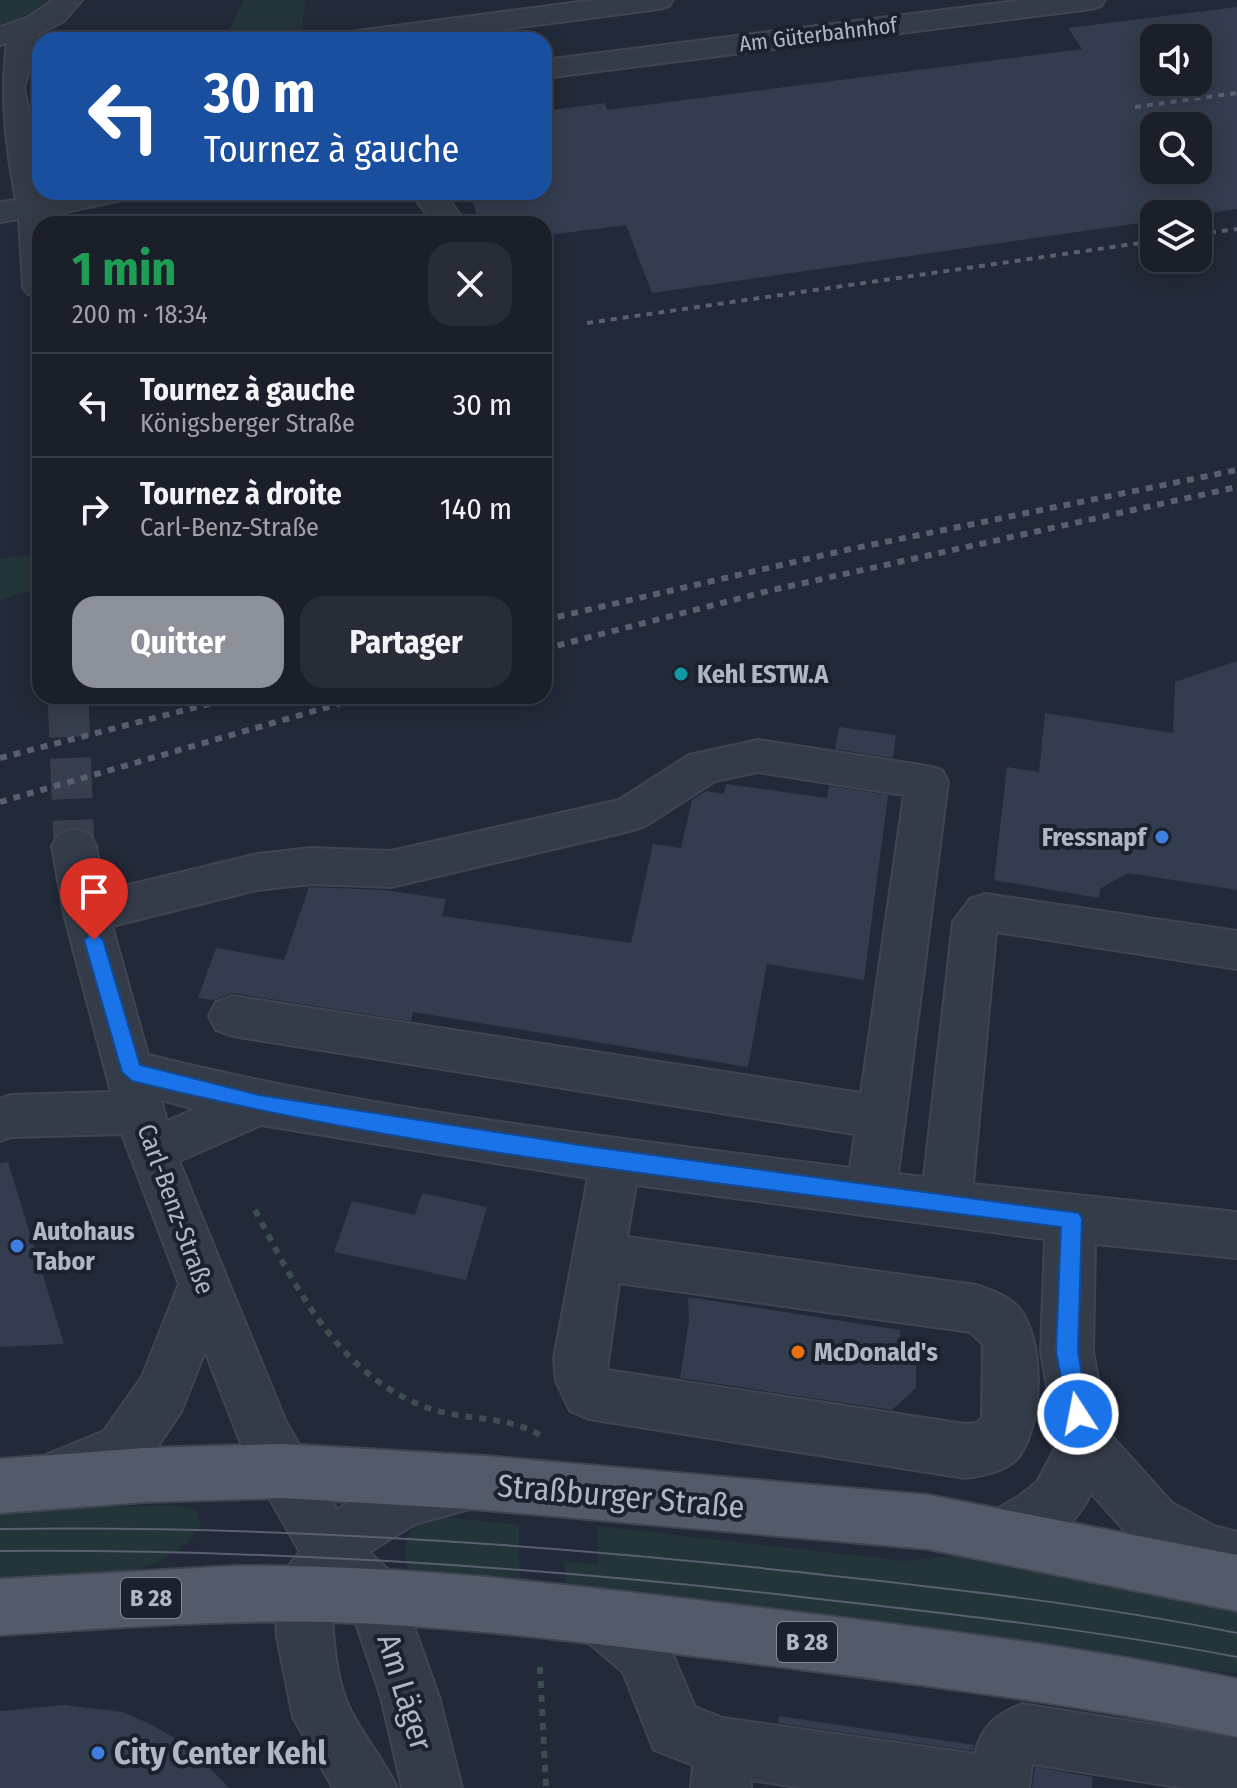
<!DOCTYPE html>
<html lang="fr">
<head>
<meta charset="utf-8">
<style>
  :root { --surface:#1a1f2a; --page:#272c36; --text:#f1f3f6; --muted:#9fa2a8; --line:#383d47; --accent:#8c9099 }
  body { margin:0; font-family:"Fira Sans Condensed",sans-serif; background:var(--page); color:var(--text); height:100vh; display:flex; flex-direction:column; font-size:30px; white-space:nowrap }
  * { box-sizing:border-box; margin:0 }
  p { font-size:26px; color:var(--muted) }
  .icon { flex:none; width:44px; height:44px; fill:none; stroke:currentColor; stroke-width:2; stroke-linecap:round; stroke-linejoin:round }
  .map { position:relative; flex:1; overflow:hidden }
  .drawer { position:absolute; left:32px; top:216px; width:520px; height:488px; display:flex; flex-direction:column; background:var(--surface); border-radius:24px; box-shadow:0 4px 20px #0003,0 0 0 2px var(--line) }
  .drawer>* { flex:none }
  .top-card { position:absolute; left:32px; top:32px; width:520px; height:168px; border-radius:24px; box-shadow:0 4px 20px #0003,0 0 0 2px var(--line); background:#1a4fa0; color:#fff; overflow:hidden }
  .buttons { position:absolute; left:1140px; top:24px; display:grid; gap:16px }
  .buttons a { display:grid; place-items:center; width:72px; height:72px; border-radius:16px; background:var(--surface); box-shadow:0 4px 20px #0003,0 0 0 2px var(--line); font-size:40px }
  .pin { position:absolute; display:grid; place-items:center; width:68px; height:68px; color:#fff; margin:-82px -34px; border-radius:50% 50% 50% 0; rotate:-45deg; box-shadow:0 0 8px #0007 }
  .pin .icon { rotate:45deg }
  .me { position:absolute; width:88px; margin:-44px; rotate:349deg; stroke-linejoin:round; filter:drop-shadow(0 0 6px #0008) }
  .turn { display:flex; align-items:center; gap:28px; height:168px; padding:0 40px; font-size:36px }
  .turn .icon { width:104px; height:104px; stroke-width:2.5 }
  .turn b { display:block; font-size:56px; line-height:68px }
  .round { display:grid; place-items:center; flex:none; width:84px; height:84px; border-radius:24px; background:var(--page) }
  .head { display:flex; align-items:center; justify-content:space-between; height:136px; padding:0 40px }
  h1 { font-size:48px; font-weight:700; line-height:60px; color:#1e9e55 }
  .primary-button { display:flex; gap:16px; margin-top:auto; padding:16px 40px }
  .primary-button a { flex:1; height:92px; border-radius:24px; background:var(--accent); color:#fff; font-size:32px; font-weight:700; line-height:92px; text-align:center }
  .primary-button a+a { background:var(--page); color:var(--text) }
  ul { padding:0; list-style:none }
  li { display:flex; align-items:center; gap:24px; height:104px; padding:0 40px; border-top:2px solid var(--line) }
  li div { flex:1 }
  li b { display:block; font-size:30px }
  li em { font-style:normal }
  .map>svg:first-child { display:block }
  .green { fill:#243539 }
  .building { fill:#343d4f; fill-rule:evenodd }
  .lines { fill:none; stroke-linecap:round; stroke-linejoin:round }
  .minor-tunnel { stroke:#373e4d; stroke-width:41; stroke-dasharray:41 21; stroke-linecap:butt }
  .minor-casing { stroke:#3f4552; stroke-width:4 }
  .major-casing { stroke:#3f4552; stroke-width:4 }
  .path { stroke:#3d4e51; stroke-width:6; stroke-dasharray:7 7; stroke-linecap:butt }
  .minor { fill:#353c49; fill-rule:evenodd }
  .major { fill:#535a69; fill-rule:evenodd }
  .tram { stroke:#585f6f; stroke-width:2 }
  .rail-far1 { stroke:#585f6f; stroke-width:4; stroke-dasharray:6 6; stroke-linecap:butt }
  .rail { stroke:#585f6f; stroke-width:6; stroke-dasharray:7 7; stroke-linecap:butt }
  .route { fill:#1a73e8; stroke:#114b97; stroke-width:2 }
  .culture-dot { fill:#0f9aa8; stroke:#1b212d; stroke-width:3 }
  .shop-dot { fill:#3f7fe0; stroke:#1b212d; stroke-width:3 }
  .food-dot { fill:#e8710a; stroke:#1b212d; stroke-width:3 }
  .labels { text-anchor:middle; stroke-width:8; stroke-linejoin:round; paint-order:stroke }
  .far-street-label { font-size:22px; fill:#b0b6c5; stroke:#1b212d }
  .shield { fill:#1b212d; stroke:#838997; stroke-width:2 }
  .shield-label { font-size:24px; font-weight:bold; fill:#b0b6c5 }
  .poi-label { font-size:26px; font-weight:bold; fill:#b0b6c5; stroke:#1b212d; text-anchor:start }
  .street-label { font-size:26px; fill:#b0b6c5; stroke:#1b212d }
  .near-street-label { font-size:32px; fill:#b0b6c5; stroke:#1b212d }
  .near-poi-label { font-size:32px; font-weight:bold; fill:#b0b6c5; stroke:#1b212d; text-anchor:start }
</style>
</head>
<body>
<div class="map">
<svg width="1237" height="1788" viewBox="0 0 1237 1788">
  <rect width="100%" height="100%" fill="#222938"/>
  <path class="green" d="M0,0H48L24,17L0,24Z
    M244,0H305L301,40H224Z
    M39,554L40,588L0,600V559Z
    M177,1505L197,1511L201,1525C161,1589 66,1575 0,1577V1510Z
    M425,1515L519,1525L520,1588L420,1580L408,1571C402,1546 405,1533 425,1515Z
    M597,1526L904,1561L969,1554L1237,1595V1674L956,1631L566,1588L564,1561L598,1565Z"/>
  <path class="building" d="M1237,7V209L1198,215L1154,214V221L652,293L626,225L549,235L545,224H479L470,192H544V111L605,103L607,110L1082,49L1068,28ZM1154,38H1198V82H1154ZM1154,126H1198V170H1154Z
    M1237,661V890L1128,873L1100,889L1099,898L994,880L1007,767L1039,772L1045,713L1173,733L1175,682Z
    M839,727L896,735L893,758L835,749Z
    M726,784L827,798L829,786L888,795L864,980L767,964L748,1067L413,1012L411,1021L232,993L214,1000L198,998L216,948L284,960L309,887L384,890L446,899L442,916L631,943L653,844L681,848L692,800L706,791L724,794Z
    M8,1162L64,1344L0,1347V1163Z
    M422,1193L487,1207L466,1280L334,1252L352,1201L415,1215Z
    M688,1297L900,1330V1338L916,1363V1388L892,1410L680,1378L689,1321Z
    M64,1705L123,1712L150,1724L187,1745L229,1788H0V1711Z
    M779,1716L974,1745L973,1751L778,1723Z
    M1035,1767L1093,1777L1092,1788H1032Z"/>
  <g class="lines">
    <path class="minor-tunnel" d="M68,696L74,846"/>
    <defs>
      <path id="minor" d="M53,0H82L64,21L38,34L24,89L40,162V192H47L48,196L132,192L127,199L51,215V224H40V297L28,294L23,287L19,219L0,222V202L16,200C6,147 0,96 7,43L0,45V27L27,18Z
        M594,0H673L669,6L659,9L423,40H342L347,34L357,31Z
        M1023,0H1105L1101,6L1091,9L544,78V60Z
        M410,192H443L467,224H434Z
        M758,740L927,766L942,770L948,782L898,1174L924,1177L953,922L970,899L986,894L1237,931V969L996,932L973,1184L1237,1212V1258L1095,1244L1093,1352L1108,1432L1172,1503L1214,1526L1237,1532V1588L1184,1571L1134,1541L1091,1493C1074,1531 1041,1547 1004,1563L985,1554L976,1535L985,1516L1018,1497L1037,1482L1057,1445L1041,1352L1045,1239L636,1185L627,1237L976,1285C991,1290 1008,1296 1019,1308C1045,1340 1043,1422 1020,1455C1009,1471 983,1476 965,1478L589,1419L570,1411L556,1381L554,1358L588,1178L261,1125L179,1161L286,1422L337,1510C376,1486 426,1450 473,1470L481,1489L473,1508L415,1524L369,1552L395,1576L403,1596L439,1697L462,1788H402L381,1697L353,1614L335,1596L331,1602C333,1635 335,1677 349,1707C362,1735 384,1759 397,1788H333L293,1717L277,1637L274,1594L282,1574L300,1552L247,1459L205,1351L181,1412L142,1469L67,1500L48,1492L40,1473L48,1454L104,1431L142,1377L179,1284L122,1134L11,1137L0,1141V1099L11,1095L111,1092L64,914L52,846L59,834L74,829L89,834L96,846L104,891L257,854L311,848L391,851L619,800L689,755ZM758,772L904,795L861,1093L232,996L216,1002L209,1016L216,1030L232,1036L855,1134L850,1168C616,1138 378,1112 148,1055L112,926L257,890L311,884L391,887L630,831L645,826L715,781ZM161,1100L195,1109L167,1121ZM619,1283L970,1332L983,1344L982,1418L976,1423L965,1424L607,1370Z
        M602,1589L622,1597L663,1632L695,1707L723,1718L975,1754C981,1726 997,1714 1022,1704L1237,1738V1788H1184L1032,1764L1029,1788H803L751,1780V1788H691L693,1765L654,1750L623,1672L582,1637L574,1617L582,1597Z"/>
      <path id="major" d="M282,1444L485,1456L928,1495L1237,1555V1611L928,1549L485,1510L282,1498L144,1502L0,1513V1459L144,1448Z
        M235,1566C408,1564 580,1586 753,1607C915,1627 1077,1645 1237,1679V1737C1092,1706 945,1688 798,1669C643,1650 488,1627 331,1622C221,1619 110,1628 0,1635V1579Z"/>
    </defs>
    <use href="#minor" class="minor-casing"/>
    <use href="#major" class="major-casing"/>
    <path class="path" d="M255,1210C296,1288 339,1376 428,1408C465,1421 505,1415 540,1435
      M540,1667L546,1788"/>
    <use href="#minor" class="minor"/>
    <use href="#major" class="major"/>
    <path class="tram" d="M0,1529C267,1525 532,1543 798,1572C945,1588 1092,1604 1237,1633
      M0,1551C271,1549 541,1567 810,1598C953,1614 1096,1630 1237,1657"/>
    <path class="rail-far1" d="M1135,107L1237,93
      M1198,234L1237,229
      M587,323L1154,241"/>
    <path class="rail" d="M544,620L846,550L1237,470
      M544,649L768,591L1237,487
      M0,758L239,696
      M0,802L366,696"/>
  </g>
  <path class="route" d="M94,932L103,940L140,1065L259,1095L586,1146L1079,1213L1082,1219L1078,1352L1089,1414L1086,1422L1078,1425L1070,1422L1056,1352L1061,1227C751,1186 436,1156 132,1081L122,1072L84,940Z"/>
  <circle class="culture-dot" cx="681" cy="674" r="8"/>
  <g class="shop-dot">
    <circle cx="1162" cy="837" r="8"/>
    <circle cx="17" cy="1246" r="8"/>
    <circle cx="98" cy="1753" r="8"/>
  </g>
  <circle class="food-dot" cx="798" cy="1352" r="8"/>
  <g class="labels">
    <g class="far-street-label">
      <text transform="translate(818 34) rotate(-7)" y="8">Am Güterbahnhof</text>
    </g>
    <g class="shield">
      <rect x="121" y="1578" width="60" height="40" rx="6"/>
      <rect x="777" y="1622" width="60" height="40" rx="6"/>
    </g>
    <g class="shield-label">
      <text x="151" y="1606">B 28</text>
      <text x="807" y="1650">B 28</text>
    </g>
    <g class="poi-label">
      <text x="697" y="683">Kehl ESTW.A</text>
      <text x="1146" y="846" text-anchor="end">Fressnapf</text>
      <text x="33" y="1240">Autohaus<tspan x="33" dy="30">Tabor</tspan></text>
      <text x="814" y="1361">McDonald's</text>
    </g>
    <g class="street-label">
      <text transform="translate(176 1209) rotate(70)" y="9">Carl-Benz-Straße</text>
    </g>
    <g class="near-street-label">
      <text transform="translate(621 1496) rotate(5)" y="11">Straßburger Straße</text>
      <text transform="translate(405 1692) rotate(73)" y="11">Am Läger</text>
    </g>
    <g class="near-poi-label">
      <text x="114" y="1764">City Center Kehl</text>
    </g>
  </g>
</svg>
<div class="buttons">
<a><svg class="icon" aria-label="sound" viewBox="0 0 24 24"><path d="M4 9h4l5-4v14l-5-4H4zM17 9q2 3 0 6"/></svg></a>
<a><svg class="icon" aria-label="search" viewBox="0 0 24 24"><circle cx="10" cy="10" r="6"/><path d="M15 15l6 6"/></svg></a>
<a><svg class="icon" aria-label="layers" viewBox="0 0 24 24"><path d="M12 4l9 5-9 5-9-5zM3 14l9 5 9-5"/></svg></a>
</div>
<div class="pin" style="left:94px;top:940px;background:#d93025"><svg class="icon" aria-label="arrive" viewBox="0 0 24 24"><path d="M6 21V4h12l-3 4 3 4H6"/></svg></div>
<svg class="me" style="left:1078px;top:1414px" viewBox="-20 -20 40 40"><circle r="17" fill="#1a73e8" stroke="#fff" stroke-width="3"/><path d="M0-11L8 9 0 5-8 9z" fill="#fff"/></svg>
<div class="top-card">
<div class="turn"><svg class="icon" aria-label="left" viewBox="0 0 24 24"><path d="M17 20v-9H6M10 6l-5 5 5 5"/></svg><div><b>30 m</b>Tournez à gauche</div></div>
</div>
<section class="drawer">
<div class="head"><div><h1>1 min</h1><p>200 m · 18:34</p></div><a class="round"><svg class="icon" aria-label="close" viewBox="0 0 24 24"><path d="M6 6l12 12M18 6L6 18"/></svg></a></div>
<ul>
<li><svg class="icon" aria-label="left" viewBox="0 0 24 24"><path d="M17 20v-9H6M10 6l-5 5 5 5"/></svg><div><b>Tournez à gauche</b><p>Königsberger Straße</p></div><em>30 m</em></li>
<li><svg class="icon" aria-label="right" viewBox="0 0 24 24"><path d="M7 20v-9h11M14 6l5 5-5 5"/></svg><div><b>Tournez à droite</b><p>Carl-Benz-Straße</p></div><em>140 m</em></li>
</ul>
<div class="primary-button"><a>Quitter</a><a>Partager</a></div>
</section>
</div>
</body>
</html>
